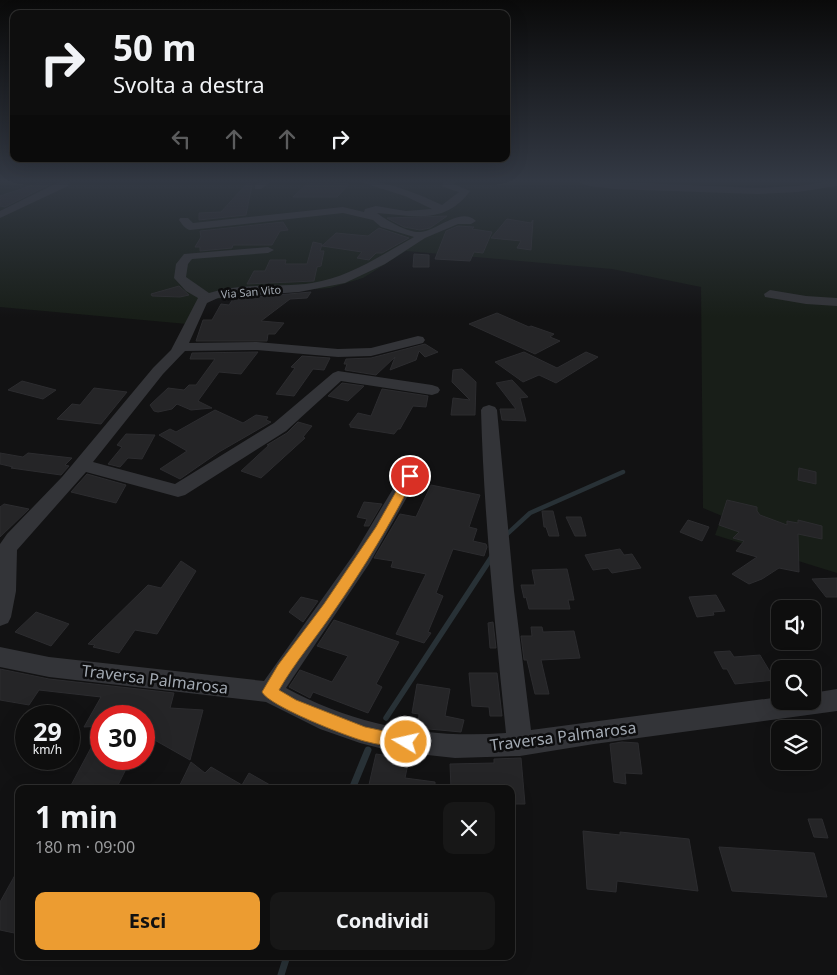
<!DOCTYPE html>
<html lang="it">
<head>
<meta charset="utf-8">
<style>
  :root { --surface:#0e0e0e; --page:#171717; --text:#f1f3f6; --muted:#9b9c9e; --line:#2e2e2e; --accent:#ec9c31 }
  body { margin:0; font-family:"Noto Sans",sans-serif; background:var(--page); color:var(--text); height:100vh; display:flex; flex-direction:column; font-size:19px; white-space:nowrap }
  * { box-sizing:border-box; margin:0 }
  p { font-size:16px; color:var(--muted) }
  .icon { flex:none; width:28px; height:28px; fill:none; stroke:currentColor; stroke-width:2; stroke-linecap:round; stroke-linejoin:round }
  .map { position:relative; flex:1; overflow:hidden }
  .sheet { position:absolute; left:15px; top:785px; width:500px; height:175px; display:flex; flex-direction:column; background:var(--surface); border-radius:10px; box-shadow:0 5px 20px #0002,0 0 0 1px var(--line) }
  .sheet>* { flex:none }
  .top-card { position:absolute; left:10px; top:10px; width:500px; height:152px; border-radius:10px; box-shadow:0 5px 20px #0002,0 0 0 1px var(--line); background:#0e0e0e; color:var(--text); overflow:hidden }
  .fabs { position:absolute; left:771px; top:600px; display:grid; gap:10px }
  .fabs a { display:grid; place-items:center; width:50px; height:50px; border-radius:10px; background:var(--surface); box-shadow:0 5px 20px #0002,0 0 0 1px var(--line); font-size:25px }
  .speed { position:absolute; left:15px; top:705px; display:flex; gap:10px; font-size:25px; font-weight:700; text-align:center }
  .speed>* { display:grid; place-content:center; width:65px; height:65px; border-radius:50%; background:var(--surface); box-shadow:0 5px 20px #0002,0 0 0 1px var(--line); line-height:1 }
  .speed small { font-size:12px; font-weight:400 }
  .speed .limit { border:8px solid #d22; background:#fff; color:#111 }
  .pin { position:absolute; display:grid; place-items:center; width:42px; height:42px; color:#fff; margin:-21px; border:2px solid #fff; border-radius:50%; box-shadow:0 1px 5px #0007 }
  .me { position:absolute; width:55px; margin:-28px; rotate:279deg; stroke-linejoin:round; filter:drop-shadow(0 0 4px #0008) }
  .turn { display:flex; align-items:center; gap:18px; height:105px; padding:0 20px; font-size:22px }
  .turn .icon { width:65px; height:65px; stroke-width:2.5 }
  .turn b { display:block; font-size:35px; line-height:42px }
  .lanes { display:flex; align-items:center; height:48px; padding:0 20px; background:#0003; justify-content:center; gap:25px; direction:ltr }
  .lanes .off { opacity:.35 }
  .round { display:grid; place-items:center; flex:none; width:52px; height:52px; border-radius:10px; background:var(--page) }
  .headline { display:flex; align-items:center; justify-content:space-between; height:85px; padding:0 20px }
  h1 { font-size:30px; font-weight:700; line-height:38px }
  .button { display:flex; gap:10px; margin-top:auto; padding:10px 20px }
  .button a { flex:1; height:58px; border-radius:10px; background:var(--accent); color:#111; font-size:20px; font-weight:700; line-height:58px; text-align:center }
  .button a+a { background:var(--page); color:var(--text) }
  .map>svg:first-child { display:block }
  .green { fill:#181e18 }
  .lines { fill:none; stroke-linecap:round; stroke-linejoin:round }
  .stream-far2 { stroke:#283136; stroke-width:4.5 }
  .stream-far1 { stroke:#283136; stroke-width:5.5 }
  .stream { stroke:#283136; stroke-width:7 }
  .building { fill:#252527; stroke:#2c2c2f }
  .minor { fill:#333438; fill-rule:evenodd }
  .route { fill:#ec9c31; stroke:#996520 }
  .labels { text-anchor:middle; stroke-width:5; stroke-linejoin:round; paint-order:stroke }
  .far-street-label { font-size:11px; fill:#a3aab3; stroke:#0d0d0e }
  .near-street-label { font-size:16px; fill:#a3aab3; stroke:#0d0d0e }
</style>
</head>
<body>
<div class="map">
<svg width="837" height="975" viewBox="0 0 837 975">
  <rect width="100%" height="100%" fill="#121213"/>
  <path class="green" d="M0,180H837V573L715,535L722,516L703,508L701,287L612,269L406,251L363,278L330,288L253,294L208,300L187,324L0,307Z"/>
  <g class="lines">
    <path class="stream-far2" d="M505,536L530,513L623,472"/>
    <path class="stream-far1" d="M386,718L493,555"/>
    <path class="stream" d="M352,789L368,750
      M281,975L287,956"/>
  </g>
  <path class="building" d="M48,180H51L52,183L5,207L0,206V196Z
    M250,180H253L246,215L199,220V213L221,212Z
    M310,181L327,182L349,184L337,197H293Z
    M447,216L430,228L420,230L404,227L387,218Z
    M507,219L531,223L533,220L531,250L517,248L521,241L491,238Z
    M283,222L288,230L280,231L272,245H233L232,248L200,251V247H195L201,237L200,231Z
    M458,226L474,227L472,229L492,232L483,253L474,252L470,261L435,259L446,231Z
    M379,228L409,238L382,253H376L369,260L357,258L362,252L322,246L336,233L368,236Z
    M313,242L322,244L320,251H324L321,266L317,267L314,281L247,284L254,271H265L270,260H286L285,264H307Z
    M414,254L429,255V267H413Z
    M179,286L189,295L180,297L152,296L151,294Z
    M311,292L307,298L290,299L261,321L284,323L275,334H268L267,341H196L203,320H212L221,304L229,305L233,299Z
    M497,313L529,327L531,326L554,334L550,337L560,341L535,354L469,324Z
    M425,344L438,352L425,357L419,351L416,360L390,370L395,357L376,375L345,370L347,364H344L346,359L371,358Z
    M258,352L241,374L219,372L198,401L212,408L191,410L177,404L172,409L158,412L154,411L150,405L168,388L184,390L189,385H196L215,359H190L192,353Z
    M524,352L557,368L586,352L598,357L556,383L539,375L523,382L495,362Z
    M302,356L330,358L324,370L313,369L294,396L276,394L295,368L291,367Z
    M462,369L476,382L475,415H451L453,398L470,400L452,382L453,370Z
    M512,380L528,397L520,398L526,421L502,420L500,409H516L496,383Z
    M22,381L56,390L43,399L8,390Z
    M342,383L364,386L348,401L328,396Z
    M94,388L127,392L101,424L57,419L72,404L80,405Z
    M382,389L428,396L426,407L413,406L400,429H398L394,434L350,427L351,425H349L358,413L371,416Z
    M215,410L243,423L256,415L268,417L266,420L271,422L219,452L180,479L160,469L187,451L159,435L170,429L176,432Z
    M298,422L312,426L303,437L305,438L261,478L241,471L269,445H267L287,433Z
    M126,434L155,435L142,459L128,458L120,467L108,464L122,447L117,445Z
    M0,453L23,457L28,453L72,458L65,465L69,466L61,475L11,468L13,467L0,464Z
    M799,468L816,472V484L798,480Z
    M87,474L126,485L116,503L71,492Z
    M431,485L480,495L469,527L477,529L473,541L486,544L487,547L484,556L453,549L436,593L443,596L428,632L431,633L424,643L396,634L426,574L391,567L393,561L374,558L400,514L416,517Z
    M727,500L757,507V511L760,515L787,525V521L798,523V520L822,526V539L798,534L799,572L779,568L762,579L749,584L732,574L757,557L736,551L744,541L733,538L739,532L719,525Z
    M364,502L382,504L369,526H364L367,519L357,517Z
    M4,504L29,509L0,537V507Z
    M542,511H553L559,536H549L546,527H544Z
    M566,517H581L586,536H575Z
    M688,520L709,527L702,541L680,532Z
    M620,549L624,555L632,554L641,568L612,573L608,568L593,570L585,555Z
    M181,561L196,571L157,634L135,630L119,653L93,647L95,645L88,644L148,585L161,588Z
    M567,569L574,600H568L570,609H529L526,597L524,598L521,585H535L532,570Z
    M837,578V597H826L812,579Z
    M716,595L725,611L713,612L714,615L697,617L689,597Z
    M301,597L318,601L303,622L289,612Z
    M36,612L69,624L51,646L15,632Z
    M334,620L399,642L376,684L382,687L368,713L313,692L310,698L289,687L300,670L332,682L348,656L317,646Z
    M493,622L496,648H490L488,623Z
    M531,627H542L543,632L574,631L580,658L541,660L549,694H535L527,660H524L521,636H532Z
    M730,651L734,657L760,655L775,680L735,684L727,669H723L714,652Z
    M0,669L49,679L174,693L170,708L203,710L190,760L144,734V716H101V726L84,727L101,697L39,690L29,705L0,700Z
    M469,673H497L502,716H490L489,707L472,706Z
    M417,684L450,689L445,716L464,720L461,732L418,728L419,714L412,713Z
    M101,729V759H131L116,789H69Z
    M622,742L638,743L642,774L625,773L626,784L614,782L610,744Z
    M376,754L409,759L405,778L435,782V789H368Z
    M521,758L525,804H511V789H451L450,764L494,763V759Z
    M191,762L205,773L211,767L242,785L249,773L277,789H178Z
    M808,819H822L828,838L814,837Z
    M583,831L620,835V832L689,839L698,891L617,881L616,892L587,889Z
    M719,847L814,853L827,897L732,891Z
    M19,868V934L0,930V902Z"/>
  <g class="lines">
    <path class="minor" d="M63,180H72L68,186L0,218V211Z
      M263,180H274L261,189H255V185Z
      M354,180C385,180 414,192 442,205L459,192L444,187L442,185L444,180H460L453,184L470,191C445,225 414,216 377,213C386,220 408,233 420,232C436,232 460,206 476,221L471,224H458L425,238L385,264L345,283L299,292L218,298L207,303L189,343L257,342L338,349L371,348L418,336L423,337L425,340L423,343L371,356L338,357L257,350L185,351L163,374L93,462L175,484L274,423L333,373L338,371L432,385L438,387L440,390L438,393L432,395L341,381L286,431L185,495L178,497L86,472L17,550L16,591L11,617L8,623L0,626V544L7,534L62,477L153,368L171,350L198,298L186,291L174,278L176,264L184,254L268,247L274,250L268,253L192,259L188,264L186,277L209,293C241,282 279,288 312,283C350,277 381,255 414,237L381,227L373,220L343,213L190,230C185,229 182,224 179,220L180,218H188L193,223L343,207L364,212L365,209L376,206L406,211L432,209L405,196Z
      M573,180L757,188L798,186L837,180V186L798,192L757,194L614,189L589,186Z
      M770,290L806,296L837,298V306L806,304L765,297L764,294Z
      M489,405L495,407L497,410L514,591L531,730L780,697V701H812V693L837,689V711L594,744L520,756L455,758L391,751L360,743L320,729L266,702L49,677L0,667V647L49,657L264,681L354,554L403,472L410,470L417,472L419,476L369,564L286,688C354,725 428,739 506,733C495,625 484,518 481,410L483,407Z"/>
  </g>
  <linearGradient id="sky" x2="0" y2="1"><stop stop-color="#0a0a0a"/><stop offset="0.57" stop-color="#333944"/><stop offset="1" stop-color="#333944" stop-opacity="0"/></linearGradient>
  <rect width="837" height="317" fill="url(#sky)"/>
  <path class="route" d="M410,473L415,476C391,523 364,568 334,611C316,638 295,662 279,690L296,700L365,727L412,737L414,742L412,747L406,749C392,746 378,745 364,741C346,736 269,706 262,692L278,665L324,604L376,527L406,474Z"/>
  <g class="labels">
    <g class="far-street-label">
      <text transform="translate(251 292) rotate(-5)" y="4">Via San Vito</text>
    </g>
    <g class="near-street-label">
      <text transform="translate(155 679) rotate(7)" y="6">Traversa Palmarosa</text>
      <text transform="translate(563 736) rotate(-7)" y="6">Traversa Palmarosa</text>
    </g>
  </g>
</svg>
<div class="fabs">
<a><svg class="icon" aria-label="sound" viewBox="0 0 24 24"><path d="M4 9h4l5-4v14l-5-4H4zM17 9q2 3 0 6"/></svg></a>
<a><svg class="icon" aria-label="search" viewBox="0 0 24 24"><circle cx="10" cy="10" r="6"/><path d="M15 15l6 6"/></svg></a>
<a><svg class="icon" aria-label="layers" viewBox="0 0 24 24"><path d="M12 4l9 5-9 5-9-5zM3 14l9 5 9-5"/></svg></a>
</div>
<div class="speed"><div>29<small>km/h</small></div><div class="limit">30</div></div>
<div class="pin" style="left:410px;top:476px;background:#d93025"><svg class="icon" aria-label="arrive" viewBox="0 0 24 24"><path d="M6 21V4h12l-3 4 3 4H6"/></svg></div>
<svg class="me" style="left:406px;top:742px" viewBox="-20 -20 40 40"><circle r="17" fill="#ec9c31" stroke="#fff" stroke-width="3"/><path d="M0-11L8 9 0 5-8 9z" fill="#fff"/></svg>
<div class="top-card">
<div class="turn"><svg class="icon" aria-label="right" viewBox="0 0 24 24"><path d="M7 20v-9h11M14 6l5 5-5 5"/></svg><div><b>50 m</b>Svolta a destra</div></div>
<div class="lanes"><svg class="icon off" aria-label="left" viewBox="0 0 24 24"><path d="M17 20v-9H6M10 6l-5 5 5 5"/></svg><svg class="icon off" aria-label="ahead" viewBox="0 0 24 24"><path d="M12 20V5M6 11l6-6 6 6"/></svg><svg class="icon off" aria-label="ahead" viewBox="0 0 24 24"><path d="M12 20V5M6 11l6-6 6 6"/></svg><svg class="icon" aria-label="right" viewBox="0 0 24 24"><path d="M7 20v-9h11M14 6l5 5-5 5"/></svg></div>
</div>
<section class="sheet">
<div class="headline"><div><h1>1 min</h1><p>180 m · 09:00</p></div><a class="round"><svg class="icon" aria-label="close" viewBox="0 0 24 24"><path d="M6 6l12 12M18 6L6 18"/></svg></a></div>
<div class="button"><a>Esci</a><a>Condividi</a></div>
</section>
</div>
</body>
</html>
